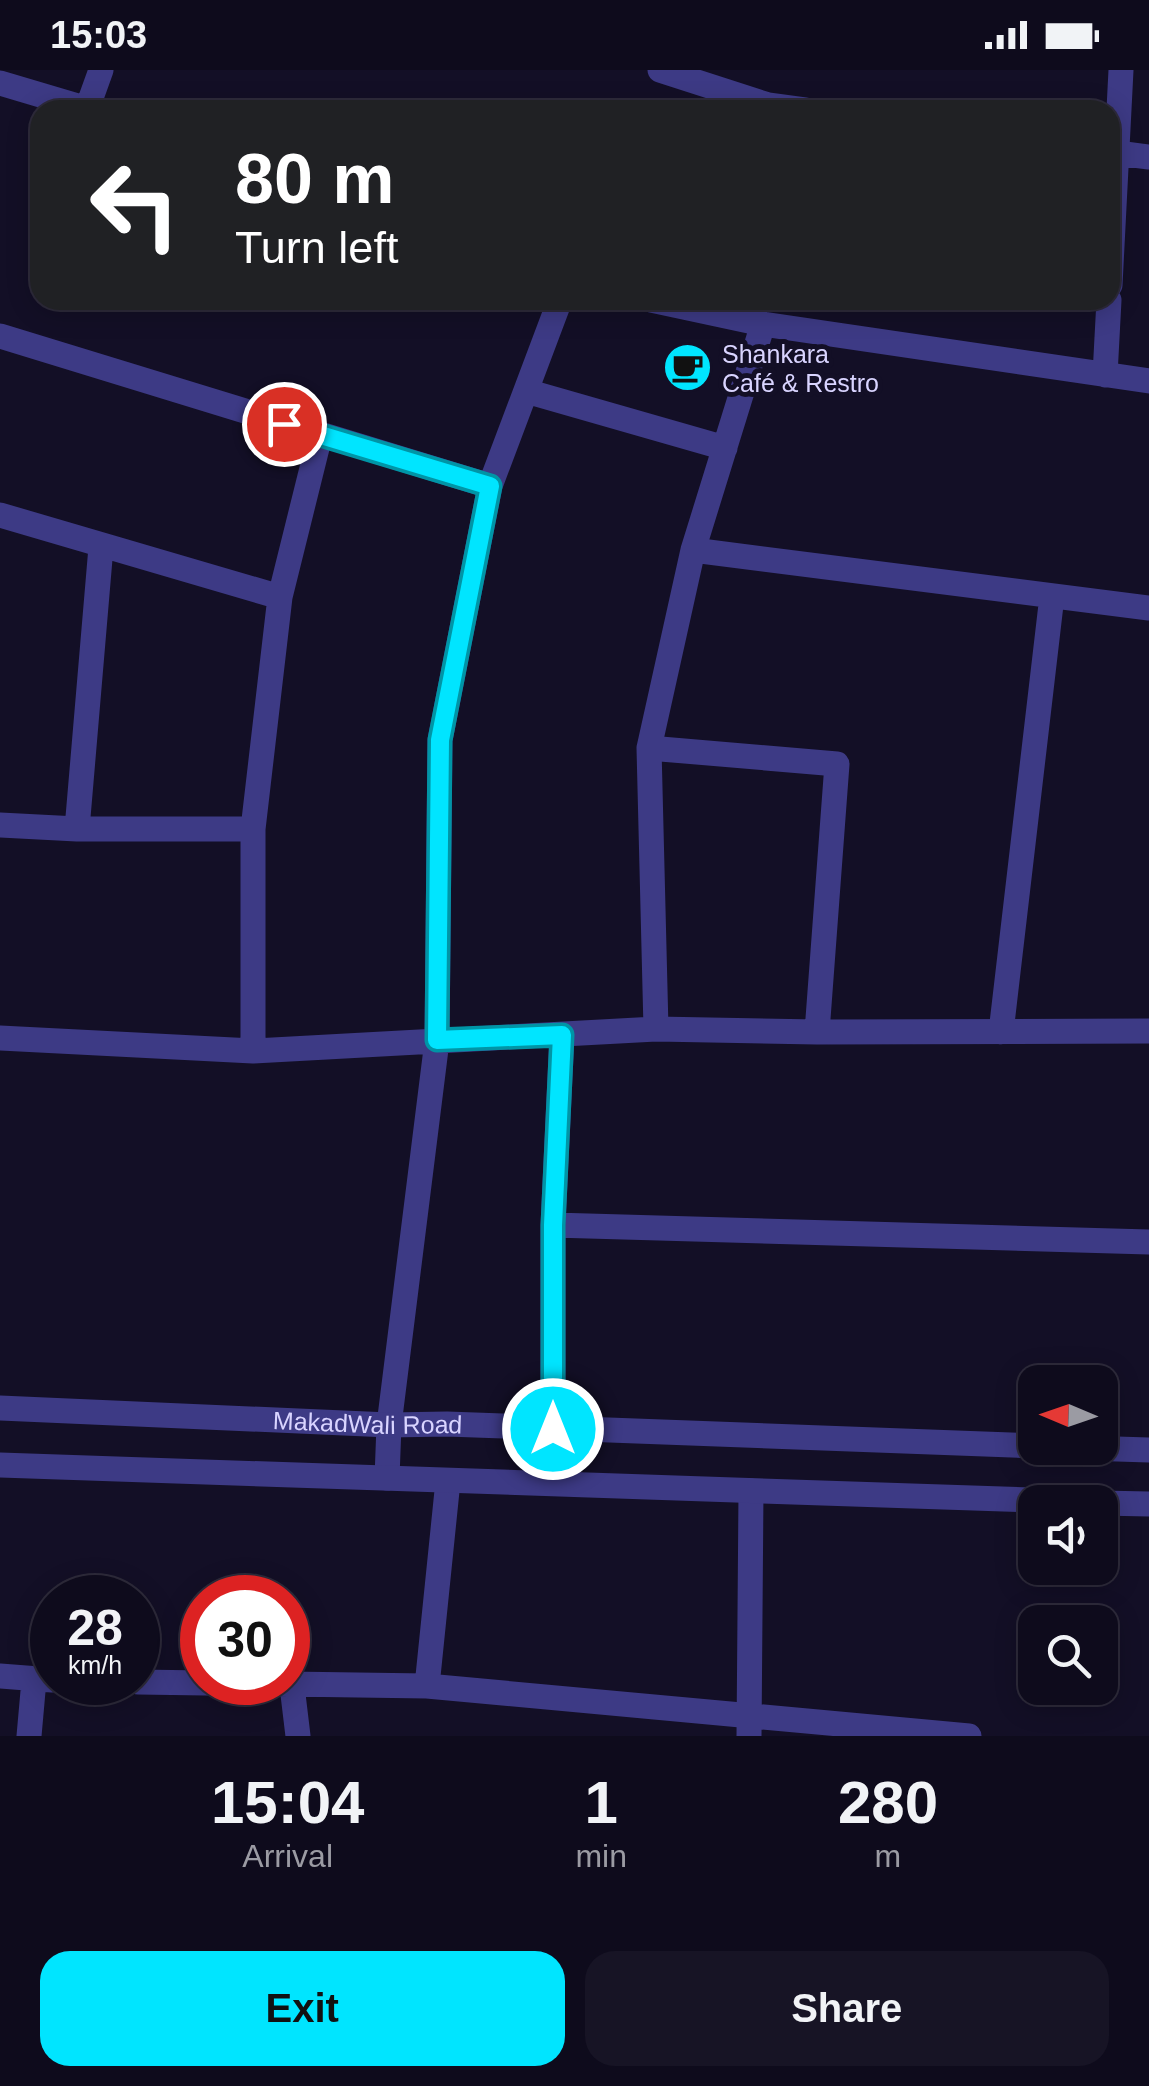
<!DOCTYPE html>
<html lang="en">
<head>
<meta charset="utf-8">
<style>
  :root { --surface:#0e0b1c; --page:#171425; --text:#f1f3f6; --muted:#9b9ba3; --line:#2e2b3b; --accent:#00e5ff }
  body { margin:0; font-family:Helvetica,sans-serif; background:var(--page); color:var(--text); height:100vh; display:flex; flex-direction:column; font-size:38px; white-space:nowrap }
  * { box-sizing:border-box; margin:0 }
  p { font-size:32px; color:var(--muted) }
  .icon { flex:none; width:55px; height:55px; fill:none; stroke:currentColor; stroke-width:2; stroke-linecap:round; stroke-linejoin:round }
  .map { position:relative; height:1666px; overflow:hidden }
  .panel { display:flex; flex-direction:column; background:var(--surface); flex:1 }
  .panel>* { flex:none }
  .guide { position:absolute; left:30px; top:30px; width:1090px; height:210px; border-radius:30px; box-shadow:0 5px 25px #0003,0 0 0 2px var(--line); background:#202124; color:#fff; overflow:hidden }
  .needle { width:65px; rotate:272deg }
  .controls { position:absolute; left:1018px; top:1295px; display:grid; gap:20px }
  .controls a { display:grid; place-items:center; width:100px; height:100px; border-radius:20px; background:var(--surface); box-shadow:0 5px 25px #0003,0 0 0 2px var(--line); font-size:50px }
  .speed { position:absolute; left:30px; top:1505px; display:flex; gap:20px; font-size:50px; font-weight:700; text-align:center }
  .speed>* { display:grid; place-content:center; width:130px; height:130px; border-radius:50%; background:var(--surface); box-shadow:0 5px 25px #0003,0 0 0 2px var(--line); line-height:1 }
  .speed small { font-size:25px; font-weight:400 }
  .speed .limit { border:15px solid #d22; background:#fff; color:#111 }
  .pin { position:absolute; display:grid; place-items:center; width:85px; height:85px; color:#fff; margin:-42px; border:5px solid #fff; border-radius:50%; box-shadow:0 2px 10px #0007 }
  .me { position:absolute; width:110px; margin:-55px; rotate:0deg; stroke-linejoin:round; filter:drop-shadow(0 0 8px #0008) }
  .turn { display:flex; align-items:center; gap:35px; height:210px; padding:0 40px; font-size:45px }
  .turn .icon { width:130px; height:130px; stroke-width:2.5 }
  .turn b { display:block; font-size:70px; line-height:85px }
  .eta { display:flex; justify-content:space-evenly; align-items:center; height:170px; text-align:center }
  .eta b { font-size:60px; font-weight:700; line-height:70px }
  .button { display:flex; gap:20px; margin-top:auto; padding:20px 40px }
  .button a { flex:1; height:115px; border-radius:30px; background:var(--accent); color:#111; font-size:40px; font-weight:700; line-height:115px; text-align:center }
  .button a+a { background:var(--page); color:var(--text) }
  .status { display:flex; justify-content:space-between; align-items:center; height:70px; padding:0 50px; background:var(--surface); direction:ltr }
  .status svg { height:28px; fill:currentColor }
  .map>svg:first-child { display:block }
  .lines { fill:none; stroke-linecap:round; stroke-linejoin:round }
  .minor { stroke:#3d3a85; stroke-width:25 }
  .tertiary { stroke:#3d3a85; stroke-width:25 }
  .route-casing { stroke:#0095a6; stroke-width:25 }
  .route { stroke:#00e5ff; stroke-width:18 }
  .labels { text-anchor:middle; stroke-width:10; stroke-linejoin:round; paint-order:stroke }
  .poi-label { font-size:25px; fill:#d9d4ff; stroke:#130f26; text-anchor:start }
  .street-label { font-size:25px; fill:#d9d4ff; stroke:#130f26 }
</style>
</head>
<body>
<div class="status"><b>15:03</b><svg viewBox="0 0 49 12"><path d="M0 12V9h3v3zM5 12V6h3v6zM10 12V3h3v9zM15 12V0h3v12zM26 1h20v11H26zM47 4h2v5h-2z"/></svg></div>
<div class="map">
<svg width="1149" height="1666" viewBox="0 0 1149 1666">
  <rect width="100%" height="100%" fill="#130f26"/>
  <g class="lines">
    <path class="minor" d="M660,0L768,35L805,40
      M0,13L91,40
      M87,39L101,0
      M1110,82L1149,87
      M1110,215L1121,0
      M651,230L763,254L1149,311
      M0,266L490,416
      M1105,305L1109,230
      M526,321L725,378
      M0,445L280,527
      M693,480L1149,538
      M649,678L837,694L817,962
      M0,755L77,759H253
      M77,759L101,477
      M656,959L649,678L693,480L763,254
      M1001,962L1052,526
      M0,968L253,981L656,959L817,962L1149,961
      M253,981V759L280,527L320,366
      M553,1155L1149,1172
      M553,1359V1155L562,965
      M387,1408L389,1355L437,971L440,670L490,416L560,230
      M0,1606L52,1610
      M138,1612L427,1616L969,1666
      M292,1616L298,1666
      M427,1616L448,1411
      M29,1666L34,1610
      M749,1666L751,1421"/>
    <g class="tertiary">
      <path id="s1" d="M0,1338L389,1355L447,1354L1035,1376"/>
      <path d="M1085,1378L1149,1380"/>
      <path d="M0,1395L1089,1432"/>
      <path d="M1100,1433L1149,1434"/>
    </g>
  </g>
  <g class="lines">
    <defs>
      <path id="route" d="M284,354L490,416L440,670L437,970L562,965L553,1155V1359"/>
    </defs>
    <use href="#route" class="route-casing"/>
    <use href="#route" class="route"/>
  </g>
  <defs>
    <symbol id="cafe-disc" viewBox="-11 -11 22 22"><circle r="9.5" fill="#00e5ff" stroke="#130f26"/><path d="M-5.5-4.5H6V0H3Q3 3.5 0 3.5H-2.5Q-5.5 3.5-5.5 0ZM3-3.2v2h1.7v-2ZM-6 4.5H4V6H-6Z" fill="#111"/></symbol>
  </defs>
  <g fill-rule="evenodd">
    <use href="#cafe-disc" x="660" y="270" width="55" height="55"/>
  </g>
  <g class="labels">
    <g class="poi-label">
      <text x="722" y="293">Shankara<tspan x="722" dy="29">Café &amp; Restro</tspan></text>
    </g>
    <g class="street-label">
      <text dy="9" stroke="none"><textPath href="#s1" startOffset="368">MakadWali Road</textPath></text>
    </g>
  </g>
</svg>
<div class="controls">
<a><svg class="needle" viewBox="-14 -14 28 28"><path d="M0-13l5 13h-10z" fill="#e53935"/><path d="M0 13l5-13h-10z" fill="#9b9ba3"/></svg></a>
<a><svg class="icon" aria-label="sound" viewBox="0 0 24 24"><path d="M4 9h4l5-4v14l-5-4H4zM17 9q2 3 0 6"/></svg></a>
<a><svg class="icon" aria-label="search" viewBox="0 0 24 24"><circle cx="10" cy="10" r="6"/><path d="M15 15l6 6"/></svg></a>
</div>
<div class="speed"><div>28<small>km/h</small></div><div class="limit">30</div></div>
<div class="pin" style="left:284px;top:354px;background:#d93025"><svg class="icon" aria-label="arrive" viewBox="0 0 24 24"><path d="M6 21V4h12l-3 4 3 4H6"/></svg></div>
<svg class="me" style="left:553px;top:1359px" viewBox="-20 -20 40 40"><circle r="17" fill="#00e5ff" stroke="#fff" stroke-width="3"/><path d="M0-11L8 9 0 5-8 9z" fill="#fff"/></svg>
<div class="guide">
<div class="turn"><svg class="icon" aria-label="left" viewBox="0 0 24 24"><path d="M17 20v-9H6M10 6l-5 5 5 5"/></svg><div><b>80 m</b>Turn left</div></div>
</div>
</div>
<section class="panel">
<div class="eta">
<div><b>15:04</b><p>Arrival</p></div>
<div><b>1</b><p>min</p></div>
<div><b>280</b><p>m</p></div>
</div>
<div class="button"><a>Exit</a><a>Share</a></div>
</section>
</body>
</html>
